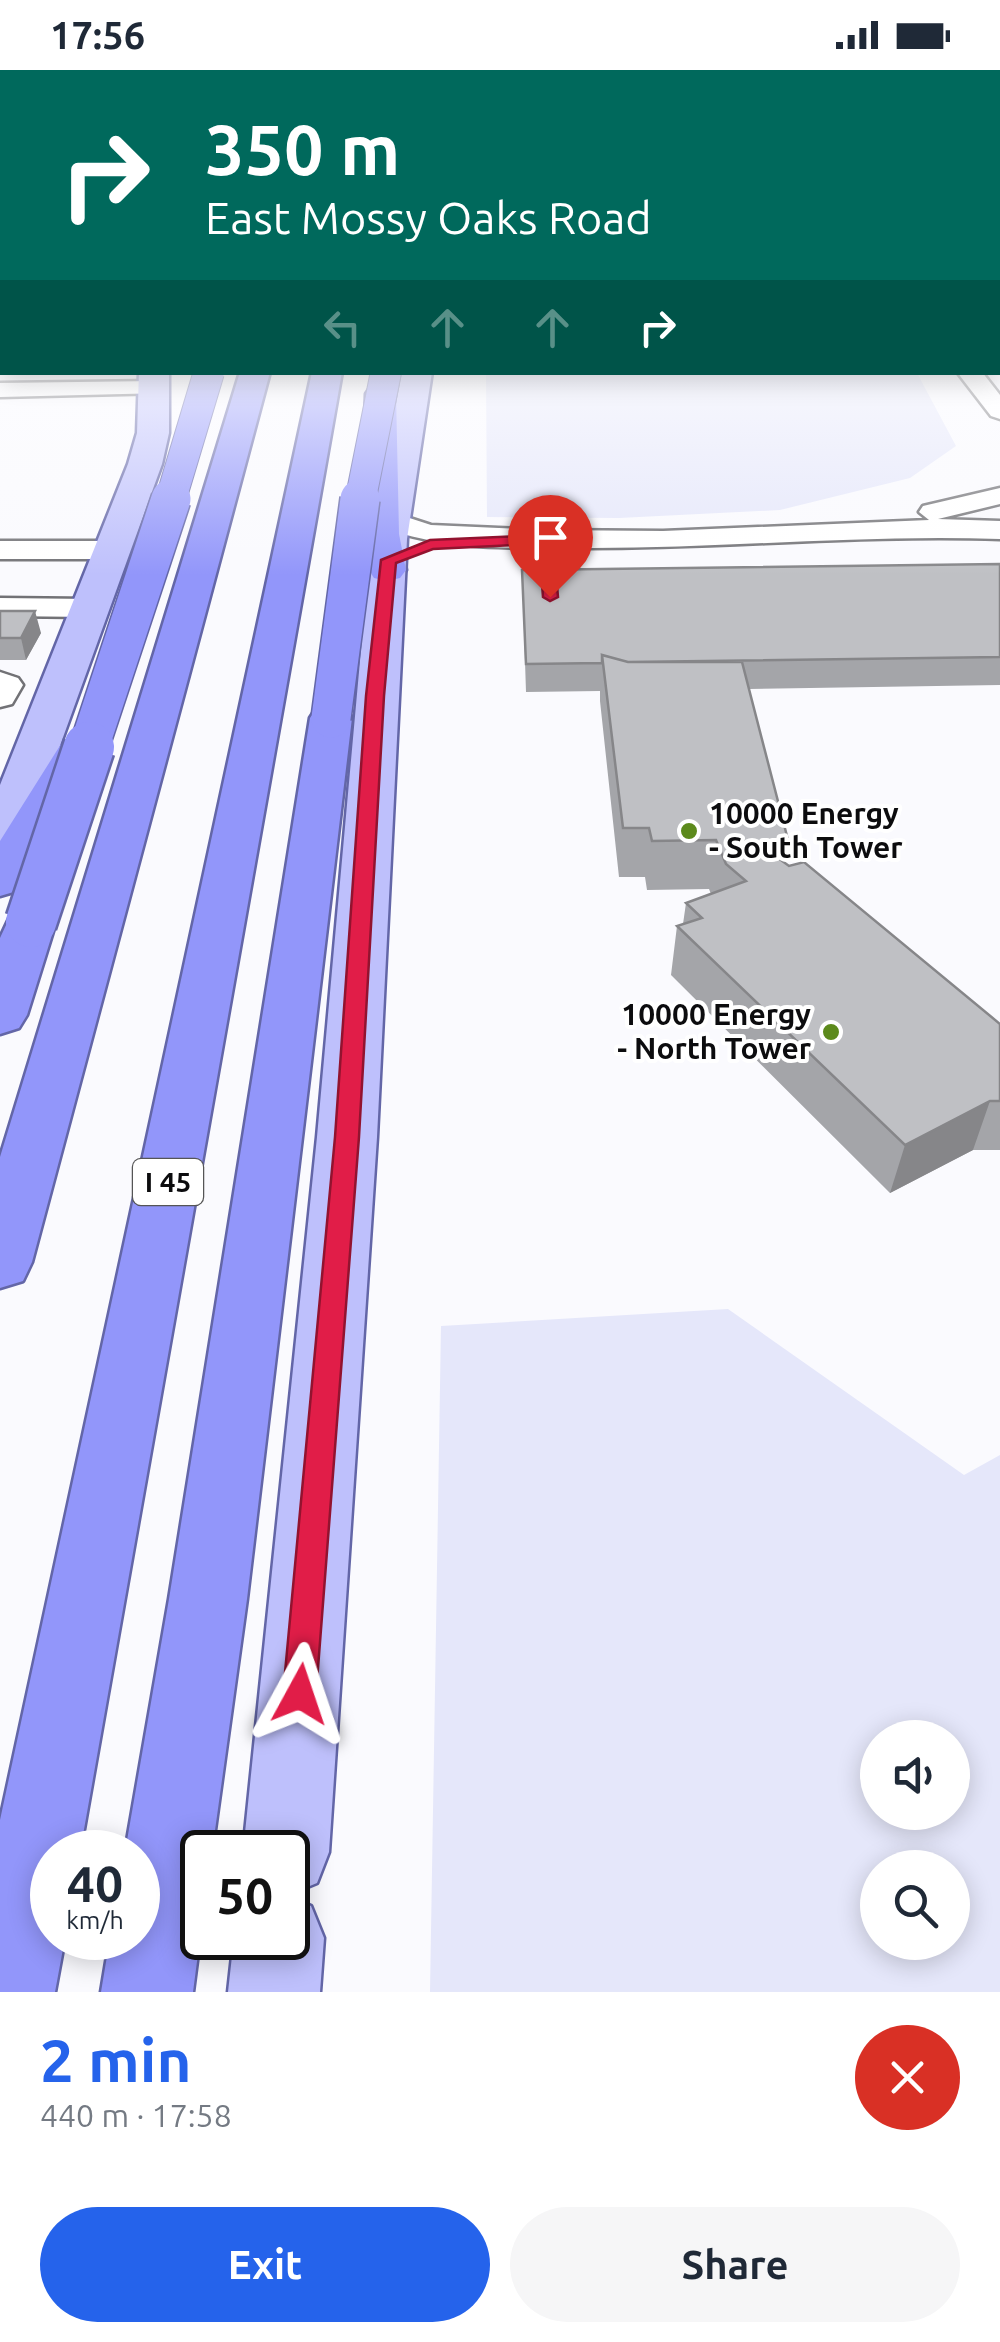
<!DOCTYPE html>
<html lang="en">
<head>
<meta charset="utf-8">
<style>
  :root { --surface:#fff; --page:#f6f6f7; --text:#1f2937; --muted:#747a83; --accent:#2563eb }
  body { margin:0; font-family:Ubuntu,sans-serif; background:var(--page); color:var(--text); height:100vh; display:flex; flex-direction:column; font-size:38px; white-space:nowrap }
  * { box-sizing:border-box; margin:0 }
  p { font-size:32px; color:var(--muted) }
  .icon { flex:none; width:55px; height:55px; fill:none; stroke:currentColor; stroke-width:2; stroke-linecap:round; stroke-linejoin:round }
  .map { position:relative; height:1922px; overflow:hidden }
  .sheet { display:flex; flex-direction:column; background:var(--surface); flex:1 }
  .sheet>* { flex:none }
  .top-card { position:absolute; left:0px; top:0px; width:1000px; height:305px; box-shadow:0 5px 25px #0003; background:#00695c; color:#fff; overflow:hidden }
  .fabs { position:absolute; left:860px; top:1650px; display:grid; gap:20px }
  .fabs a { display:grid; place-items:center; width:110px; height:110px; border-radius:50%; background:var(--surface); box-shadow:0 5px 25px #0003; font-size:50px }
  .speed { position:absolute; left:30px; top:1760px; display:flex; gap:20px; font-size:50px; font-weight:700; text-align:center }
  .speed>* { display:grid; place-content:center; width:130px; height:130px; border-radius:50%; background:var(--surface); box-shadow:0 5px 25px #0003; line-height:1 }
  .speed small { font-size:25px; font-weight:400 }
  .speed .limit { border:5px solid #111; border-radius:15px; background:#fff; color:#111 }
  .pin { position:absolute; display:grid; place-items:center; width:85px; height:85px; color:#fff; margin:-102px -42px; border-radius:50% 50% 50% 0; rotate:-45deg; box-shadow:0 0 10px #0007 }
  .pin .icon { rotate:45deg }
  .me { position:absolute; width:110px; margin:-55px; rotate:5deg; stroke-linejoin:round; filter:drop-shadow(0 0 8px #0008) }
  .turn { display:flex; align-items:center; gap:35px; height:210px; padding:0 40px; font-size:45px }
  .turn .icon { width:130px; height:130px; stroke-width:2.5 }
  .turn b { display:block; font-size:70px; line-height:85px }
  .lanes { display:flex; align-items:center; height:95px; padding:0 40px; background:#0003; justify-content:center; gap:50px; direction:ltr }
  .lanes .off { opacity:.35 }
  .round { display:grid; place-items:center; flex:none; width:105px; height:105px; border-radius:52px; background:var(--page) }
  .overview { display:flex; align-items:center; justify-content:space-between; height:170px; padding:0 40px }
  h1 { font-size:60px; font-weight:700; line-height:75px; color:var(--accent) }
  .action { display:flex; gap:20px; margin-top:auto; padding:20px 40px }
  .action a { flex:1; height:115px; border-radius:60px; background:var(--accent); color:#fff; font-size:40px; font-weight:700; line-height:115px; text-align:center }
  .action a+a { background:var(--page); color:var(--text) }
  .status { display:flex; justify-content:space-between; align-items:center; height:70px; padding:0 50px; background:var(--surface); direction:ltr }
  .status svg { height:28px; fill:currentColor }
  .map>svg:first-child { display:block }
  .green { fill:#e5e7fa; fill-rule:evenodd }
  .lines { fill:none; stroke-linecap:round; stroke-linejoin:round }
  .minor-casing { stroke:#727276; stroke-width:5 }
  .major-casing { stroke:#6366a7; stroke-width:5 }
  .highway-casing { stroke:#6366a7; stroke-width:5 }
  .minor { fill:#fff; fill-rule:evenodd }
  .major { fill:#bec0fc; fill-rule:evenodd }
  .highway { fill:#9296fa; fill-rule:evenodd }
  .highway-bridge-far2-casing { stroke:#6366a7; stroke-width:32; stroke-linecap:butt }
  .highway-bridge-far1-casing { stroke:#6366a7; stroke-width:42; stroke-linecap:butt }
  .highway-bridge-casing { stroke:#6366a7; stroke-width:55; stroke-linecap:butt }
  .highway-bridge-far2 { stroke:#9296fa; stroke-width:30 }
  .highway-bridge-far1 { stroke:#9296fa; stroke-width:39 }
  .highway-bridge { stroke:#9296fa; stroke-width:50 }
  .wall { fill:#a4a5a9 }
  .shaded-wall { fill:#868689 }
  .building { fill:#bfc0c4; stroke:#868689; stroke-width:2.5 }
  .route { fill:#e11d48; stroke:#92132f; stroke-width:2.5 }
  .poi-dot { fill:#5c8a1c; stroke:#fff; stroke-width:4 }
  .labels { text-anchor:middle; stroke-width:8; stroke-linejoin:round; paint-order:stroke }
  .shield { fill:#fff; stroke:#555556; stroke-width:2.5 }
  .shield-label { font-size:28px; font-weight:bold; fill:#0c0c0e }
  .poi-label { font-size:30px; font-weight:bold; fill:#0c0c0e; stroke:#fff; text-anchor:start }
</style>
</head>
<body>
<div class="status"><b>17:56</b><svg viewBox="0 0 49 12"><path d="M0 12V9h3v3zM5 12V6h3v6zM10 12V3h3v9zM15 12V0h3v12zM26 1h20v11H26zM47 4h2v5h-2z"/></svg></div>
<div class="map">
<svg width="1000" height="1922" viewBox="0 0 1000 1922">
  <rect width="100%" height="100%" fill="#fafafe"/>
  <path class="green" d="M486,303H917L956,376L910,408L780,440L619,448L487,447Z
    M728,1239L964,1405L1000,1385V1922H430L441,1256ZM878,1668H952V1742H878ZM878,1798H952V1872H878Z"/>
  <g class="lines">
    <defs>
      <path id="minor" d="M957,302H982L1000,325V349L991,346Z
        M155,311L167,318L164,323L0,327V313Z
        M1000,418V434L938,449L1000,451V469C859,464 719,479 578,478C511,478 443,480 381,457L377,451L381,445L391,442L431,455L546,460L663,461L929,450L919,442L923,436Z
        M0,471H113L124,474L128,480L124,486L113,489H0Z
        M0,528L91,529L102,531L107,538L102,545L91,547L0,546Z
        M0,602L18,608L23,615L12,634L0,637Z"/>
      <path id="major" d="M139,302H169V363L162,394L24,775L17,785L0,790V715L128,394L137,363Z
        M402,302H432L407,469L377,1067L329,1782L317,1813L288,1825V1782H243L317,1067L371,469Z
        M288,1826L311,1836L324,1868L320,1922H228L234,1868H288Z"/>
      <path id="highway" d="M240,302H270L32,1192L23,1211L0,1218V1087Z
        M312,302H342L80,1782H52V1868H65L55,1922H0V1750Z
        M381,315L392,318L396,324L399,464L406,500L400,508L387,511L374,508C354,479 365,363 366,324L370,318Z
        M331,635L346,639L352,648L247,1529L212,1782H202V1853L193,1922H101L110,1868H138V1782H125L169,1529L310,648L316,639Z
        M77,670L93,674L99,683L17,821L0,826V771L61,674Z
        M31,835L49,840L56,852L27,945L19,958L0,964V868L13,840Z"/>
    </defs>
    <use href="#minor" class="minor-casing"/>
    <use href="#major" class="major-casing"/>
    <use href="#highway" class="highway-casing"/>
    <use href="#minor" class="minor"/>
    <use href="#major" class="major"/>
    <use href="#highway" class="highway"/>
    <defs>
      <path id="highway-bridge-far2" d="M170,432L209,302
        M360,432L386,302"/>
      <path id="highway-bridge-far1" d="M331,648L360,429
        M88,680L171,429"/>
      <path id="highway-bridge" d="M31,852L89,677"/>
    </defs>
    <use href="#highway-bridge-far2" class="highway-bridge-far2-casing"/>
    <use href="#highway-bridge-far1" class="highway-bridge-far1-casing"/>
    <use href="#highway-bridge" class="highway-bridge-casing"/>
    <use href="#highway-bridge-far2" class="highway-bridge-far2"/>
    <use href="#highway-bridge-far1" class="highway-bridge-far1"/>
    <use href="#highway-bridge" class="highway-bridge"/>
  </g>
  <path class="wall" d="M1000,494V615L749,619L788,770L784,792L1000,954V1080H973L890,1123L671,905L677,856L683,854L686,833L711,824L709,819L647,820L645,807H619L600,631V621L526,622L522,500Z
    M0,541L41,563L26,590H0Z"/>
  <path class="shaded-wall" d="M35,541L41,563L26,590L21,568Z
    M990,1031L973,1080L890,1123L905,1075Z"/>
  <path class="building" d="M1000,494V587L628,592L602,585V593L526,594L522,500Z
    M0,541H35L21,568H0Z
    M602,585L628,592H742L788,770H769L778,788L789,796L804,792L1000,954V1031H990L905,1075L677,856L702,848L686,833L746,811L726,794L716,770L652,771L649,758H623Z"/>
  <linearGradient id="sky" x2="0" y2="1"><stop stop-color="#9bbef0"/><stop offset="0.47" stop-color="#fdfdff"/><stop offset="1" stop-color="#fdfdff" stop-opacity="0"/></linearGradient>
  <rect width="1000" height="505" fill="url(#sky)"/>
  <path class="route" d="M546,465L553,469L558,527L550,531L543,527L539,474L433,479L396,493L384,626L359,1067L316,1624L311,1635L300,1640L288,1635L283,1624L335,1067L366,626L381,490L430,470Z"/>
  <g class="poi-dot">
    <circle cx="689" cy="761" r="10"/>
    <circle cx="831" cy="962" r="10"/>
  </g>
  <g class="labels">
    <rect class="shield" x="133" y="1089" width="70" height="46" rx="8"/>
    <g class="shield-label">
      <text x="168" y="1122">I 45</text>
    </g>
    <g class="poi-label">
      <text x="709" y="754">10000 Energy<tspan x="709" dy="34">- South Tower</tspan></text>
      <text x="811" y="955" text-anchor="end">10000 Energy<tspan x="811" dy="34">- North Tower</tspan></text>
    </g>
  </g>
</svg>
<div class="fabs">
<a><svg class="icon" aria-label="sound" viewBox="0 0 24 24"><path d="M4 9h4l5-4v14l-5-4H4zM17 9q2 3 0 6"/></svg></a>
<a><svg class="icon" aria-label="search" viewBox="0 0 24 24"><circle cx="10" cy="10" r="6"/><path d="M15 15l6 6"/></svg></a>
</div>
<div class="speed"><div>40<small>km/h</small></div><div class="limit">50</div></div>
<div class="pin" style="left:550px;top:527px;background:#d93025"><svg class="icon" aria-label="arrive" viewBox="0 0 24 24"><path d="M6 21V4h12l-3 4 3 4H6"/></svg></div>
<svg class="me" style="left:300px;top:1624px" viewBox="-20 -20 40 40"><path d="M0-17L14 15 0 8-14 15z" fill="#e11d48" stroke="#fff" stroke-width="4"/></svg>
<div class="top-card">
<div class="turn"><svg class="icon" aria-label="right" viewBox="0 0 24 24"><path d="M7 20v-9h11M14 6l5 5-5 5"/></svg><div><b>350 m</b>East Mossy Oaks Road</div></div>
<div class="lanes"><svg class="icon off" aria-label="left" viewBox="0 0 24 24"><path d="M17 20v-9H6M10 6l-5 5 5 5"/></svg><svg class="icon off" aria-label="ahead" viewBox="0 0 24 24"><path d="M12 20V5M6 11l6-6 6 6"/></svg><svg class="icon off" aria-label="ahead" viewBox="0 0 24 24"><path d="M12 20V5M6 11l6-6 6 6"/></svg><svg class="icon" aria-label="right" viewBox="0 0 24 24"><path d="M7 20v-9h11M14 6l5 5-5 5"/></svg></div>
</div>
</div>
<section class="sheet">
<div class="overview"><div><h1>2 min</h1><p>440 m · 17:58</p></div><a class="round" style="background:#d93025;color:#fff"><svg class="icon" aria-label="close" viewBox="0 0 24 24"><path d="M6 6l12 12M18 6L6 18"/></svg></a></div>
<div class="action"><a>Exit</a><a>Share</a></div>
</section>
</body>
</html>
